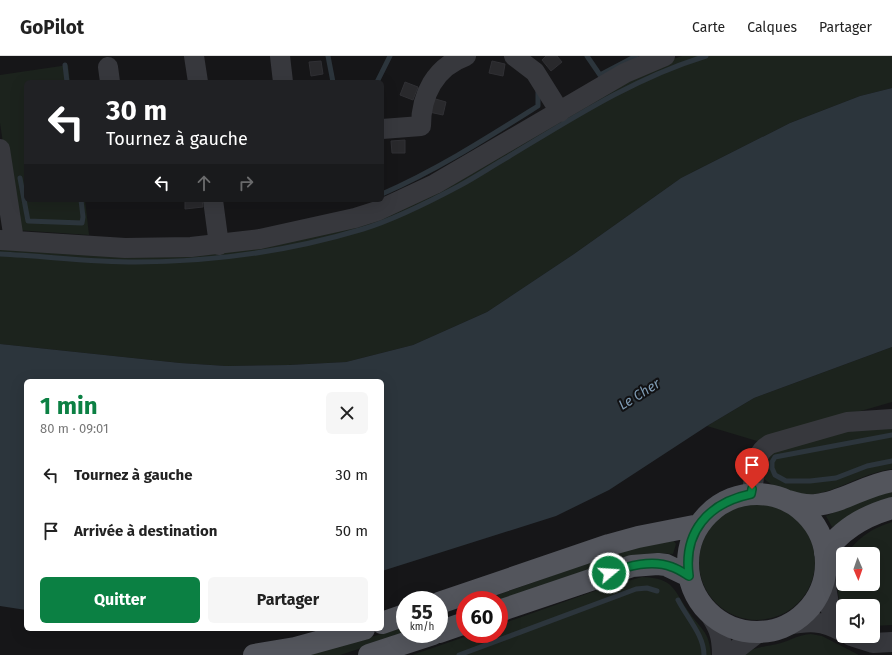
<!DOCTYPE html>
<html lang="fr">
<head>
<meta charset="utf-8">
<style>
  :root { --surface:#fff; --page:#f6f6f6; --text:#222; --muted:#767676; --line:#e0e0e0; --accent:#0b8043 }
  body { margin:0; font-family:"Fira Sans",sans-serif; background:var(--page); color:var(--text); height:100vh; display:flex; flex-direction:column; font-size:15px; white-space:nowrap }
  * { box-sizing:border-box; margin:0 }
  p { font-size:13px; color:var(--muted) }
  .icon { flex:none; width:22px; height:22px; fill:none; stroke:currentColor; stroke-width:2; stroke-linecap:round; stroke-linejoin:round }
  .map { position:relative; flex:1; overflow:hidden }
  .sheet { position:absolute; left:24px; top:323px; width:360px; height:252px; display:flex; flex-direction:column; background:var(--surface); border-radius:6px; box-shadow:0 4px 16px #0002 }
  .sheet>* { flex:none }
  .hud { position:absolute; left:24px; top:24px; width:360px; height:122px; border-radius:6px; box-shadow:0 4px 16px #0002; background:#202124; color:#fff; overflow:hidden }
  .needle { width:26px; rotate:178deg }
  .buttons { position:absolute; left:836px; top:491px; display:grid; gap:8px }
  .buttons a { display:grid; place-items:center; width:44px; height:44px; border-radius:6px; background:var(--surface); box-shadow:0 4px 16px #0002; font-size:20px }
  .speed { position:absolute; left:396px; top:535px; display:flex; gap:8px; font-size:20px; font-weight:700; text-align:center }
  .speed>* { display:grid; place-content:center; width:52px; height:52px; border-radius:50%; background:var(--surface); box-shadow:0 4px 16px #0002; line-height:1 }
  .speed small { font-size:10px; font-weight:400 }
  .speed .limit { border:6px solid #d22; background:#fff; color:#111 }
  .pin { position:absolute; display:grid; place-items:center; width:34px; height:34px; color:#fff; margin:-41px -17px; border-radius:50% 50% 50% 0; rotate:-45deg; box-shadow:0 0 4px #0007 }
  .pin .icon { rotate:45deg }
  .me { position:absolute; width:44px; margin:-22px; rotate:72deg; stroke-linejoin:round; filter:drop-shadow(0 0 3px #0008) }
  .turn { display:flex; align-items:center; gap:14px; height:84px; padding:0 16px; font-size:18px }
  .turn .icon { width:52px; height:52px; stroke-width:2.5 }
  .turn b { display:block; font-size:28px; line-height:34px }
  .lanes { display:flex; align-items:center; height:38px; padding:0 16px; background:#0003; justify-content:center; gap:20px; direction:ltr }
  .lanes .off { opacity:.35 }
  .round { display:grid; place-items:center; flex:none; width:42px; height:42px; border-radius:6px; background:var(--page) }
  .summary { display:flex; align-items:center; justify-content:space-between; height:68px; padding:0 16px }
  h1 { font-size:24px; font-weight:700; line-height:30px; color:var(--accent) }
  .cta { display:flex; gap:8px; margin-top:auto; padding:8px 16px }
  .cta a { flex:1; height:46px; border-radius:6px; background:var(--accent); color:#fff; font-size:16px; font-weight:700; line-height:46px; text-align:center }
  .cta a+a { background:var(--page); color:var(--text) }
  ul { padding:0; list-style:none }
  li { display:flex; align-items:center; gap:12px; height:56px; padding:0 16px }
  li div { flex:1 }
  li b { display:block; font-size:15px }
  li em { font-style:normal }
  header { display:flex; align-items:center; gap:24px; box-sizing:border-box; height:56px; padding:0 20px; background:var(--surface); border-bottom:1px solid var(--line) }
  header strong { font-size:19px }
  nav { display:flex; gap:22px; margin-inline-start:auto; font-size:14px }
  .map>svg:first-child { display:block }
  .green { fill:#1c231d }
  .water { fill:#2c353c }
  .lines { fill:none; stroke-linecap:round; stroke-linejoin:round }
  .stream { stroke:#2c353c; stroke-width:5 }
  .building { fill:#29292c; stroke:#303034 }
  .minor { stroke:#37383d; stroke-width:20 }
  .major { stroke:#53555c; stroke-width:22 }
  .route-casing { stroke:#07532c; stroke-width:10 }
  .route { stroke:#0b8043; stroke-width:7 }
  .labels { text-anchor:middle; stroke-width:4; stroke-linejoin:round; paint-order:stroke }
  .water-label { font-size:14px; font-style:italic; fill:#7f9bb3; stroke:#111113 }
</style>
</head>
<body>
<header>
<strong>GoPilot</strong>
<nav><a>Carte</a><a>Calques</a><a>Partager</a></nav>
</header>
<div class="map">
<svg width="892" height="599" viewBox="0 0 892 599">
  <rect width="100%" height="100%" fill="#161618"/>
  <path class="green" d="M682,0H892V32L860,40L790,67L681,122L574,198L487,256L413,289L346,306L289,309L226,310L180,307L0,288V192L110,199L364,165L662,7Z
    M68,9L70,26H26V144H85L89,179L16,174L0,67V19Z
    M892,291V346L757,385L707,370L754,342Z
    M892,368V413C844,420 812,461 764,423C760,404 774,395 789,386Z
    M892,434V443L832,471L826,460L857,446Z
    M699 506a58 58 0 1 1 116 0a58 58 0 1 1-116 0Z
    M892,466V569L873,570V550H843V553C834,534 838,521 843,502V528H873V498H846C859,481 872,472 892,466Z
    M674,485L676,488L673,498L655,497L638,499L499,544H483L631,492Z
    M642,521C675,522 673,534 689,556C701,574 709,574 711,599H412L473,578H499V569L606,531Z
    M405,571V578L340,599H306L344,589Z
    M811,578L822,580L859,599H743C755,590 767,591 781,587C792,584 797,579 811,578Z"/>
  <path class="water" d="M892,32V291L754,342L707,370L609,434L556,460L382,515V325H26V554L0,550V288L180,307L226,310L289,309L346,306L413,289L487,256L574,198L681,122L790,67L860,40Z"/>
  <g class="lines">
    <path class="stream" d="M328,0L333,26
      M587,0L600,19L636,0
      M65,9L67,26
      M377,26L390,0
      M20,122L28,165L82,167L83,161L81,144
      M382,138C437,114 487,82 538,50V34
      M0,198C45,200 90,206 136,206C212,206 290,195 363,173C396,163 429,146 459,130C476,121 492,110 508,101C571,63 634,22 706,0
      M892,379L775,401L772,406V412L775,419L786,425H810L836,422L867,410L892,405
      M678,544C687,562 704,579 704,599
      M459,599L636,533L647,532L657,535"/>
  </g>
  <path class="building" d="M546,0H557L562,6L551,15L542,4Z
    M321,5L323,18L311,20L309,6Z
    M492,5L505,8L503,20L489,17Z
    M405,26L418,31L413,44L400,39Z
    M432,42L446,46L443,59L429,56Z
    M405,84V97H392L391,85Z
    M185,144H202L203,151L185,153Z"/>
  <g class="lines">
    <path class="minor" d="M194,0L198,26
      M280,0L283,26
      M514,0L535,16L560,56
      M108,11L110,26
      M382,73L421,70C421,39 435,11 466,0
      M0,93L14,184
      M213,144L219,189
      M0,184L125,192L191,191L260,183L355,162L377,155L435,128L625,17L665,0
      M751,438C757,420 750,400 770,388L847,366L892,363
      M825,517C827,538 828,559 843,576
      M707,554C718,570 722,579 722,599
      M786,569C809,565 822,564 843,576
      M851,580L873,587L892,586
      M729,599L759,576"/>
    <path class="major" d="M688 507a69 69 0 1 1 138 0a69 69 0 1 1-138 0Z
      M788,445C797,448 806,450 816,449C842,447 865,429 892,425
      M825,497C841,473 864,460 892,452
      M439,547L609,489L638,481L699,469
      M499,555L632,510L658,508L666,509L689,520
      M382,567L405,559
      M439,576L465,567
      M254,599L295,592L364,573
      M369,599L433,578"/>
  </g>
  <g class="lines">
    <defs>
      <path id="route" d="M609,517C628,510 652,503 672,511C678,513 684,517 689,520C683,476 708,447 751,438L752,433"/>
    </defs>
    <use href="#route" class="route-casing"/>
    <use href="#route" class="route"/>
  </g>
  <g class="labels">
    <g class="water-label">
      <text transform="translate(639 338) rotate(-32)" y="5">Le Cher</text>
    </g>
  </g>
</svg>
<div class="buttons">
<a><svg class="needle" viewBox="-14 -14 28 28"><path d="M0-13l5 13h-10z" fill="#e53935"/><path d="M0 13l5-13h-10z" fill="#767676"/></svg></a>
<a><svg class="icon" aria-label="sound" viewBox="0 0 24 24"><path d="M4 9h4l5-4v14l-5-4H4zM17 9q2 3 0 6"/></svg></a>
</div>
<div class="speed"><div>55<small>km/h</small></div><div class="limit">60</div></div>
<div class="pin" style="left:752px;top:433px;background:#d93025"><svg class="icon" aria-label="arrive" viewBox="0 0 24 24"><path d="M6 21V4h12l-3 4 3 4H6"/></svg></div>
<svg class="me" style="left:609px;top:517px" viewBox="-20 -20 40 40"><circle r="17" fill="#0b8043" stroke="#fff" stroke-width="3"/><path d="M0-11L8 9 0 5-8 9z" fill="#fff"/></svg>
<div class="hud">
<div class="turn"><svg class="icon" aria-label="left" viewBox="0 0 24 24"><path d="M17 20v-9H6M10 6l-5 5 5 5"/></svg><div><b>30 m</b>Tournez à gauche</div></div>
<div class="lanes"><svg class="icon" aria-label="left" viewBox="0 0 24 24"><path d="M17 20v-9H6M10 6l-5 5 5 5"/></svg><svg class="icon off" aria-label="ahead" viewBox="0 0 24 24"><path d="M12 20V5M6 11l6-6 6 6"/></svg><svg class="icon off" aria-label="right" viewBox="0 0 24 24"><path d="M7 20v-9h11M14 6l5 5-5 5"/></svg></div>
</div>
<section class="sheet">
<div class="summary"><div><h1>1 min</h1><p>80 m · 09:01</p></div><a class="round"><svg class="icon" aria-label="close" viewBox="0 0 24 24"><path d="M6 6l12 12M18 6L6 18"/></svg></a></div>
<ul>
<li><svg class="icon" aria-label="left" viewBox="0 0 24 24"><path d="M17 20v-9H6M10 6l-5 5 5 5"/></svg><div><b>Tournez à gauche</b></div><em>30 m</em></li>
<li><svg class="icon" aria-label="arrive" viewBox="0 0 24 24"><path d="M6 21V4h12l-3 4 3 4H6"/></svg><div><b>Arrivée à destination</b></div><em>50 m</em></li>
</ul>
<div class="cta"><a>Quitter</a><a>Partager</a></div>
</section>
</div>
</body>
</html>
